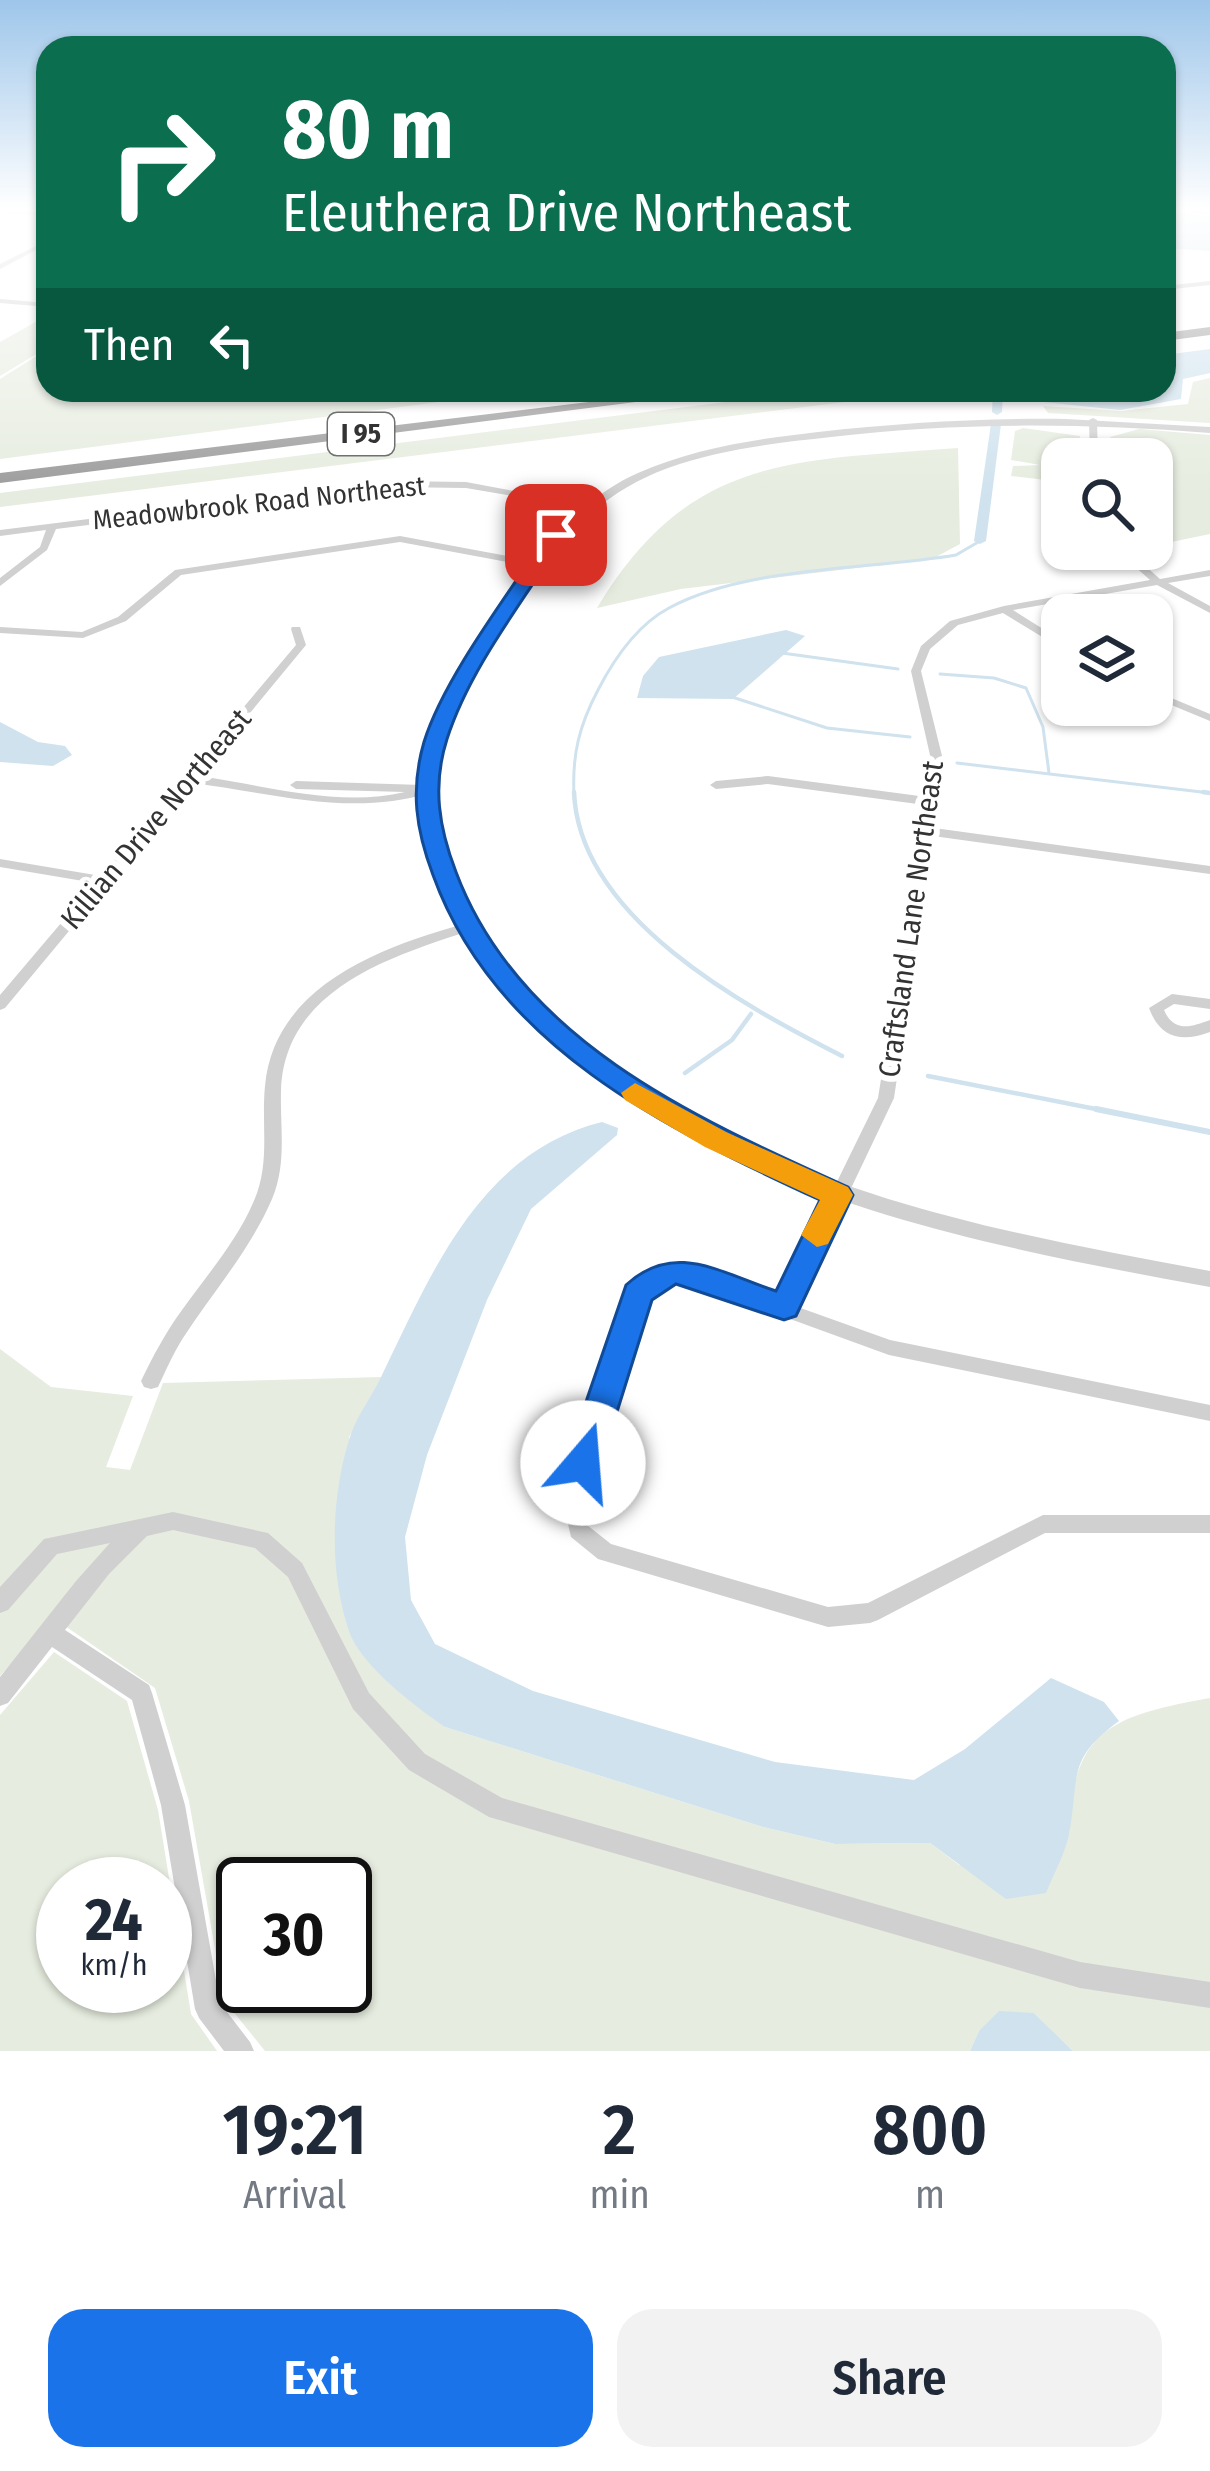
<!DOCTYPE html>
<html lang="en">
<head>
<meta charset="utf-8">
<style>
  :root { --surface:#fff; --page:#f2f2f3; --text:#1f2937; --muted:#747a83; --accent:#1a73e8 }
  body { margin:0; font-family:"Fira Sans Condensed",sans-serif; background:var(--page); color:var(--text); height:100vh; display:flex; flex-direction:column; font-size:45px; white-space:nowrap }
  * { box-sizing:border-box; margin:0 }
  p { font-size:39px; color:var(--muted) }
  .icon { flex:none; width:66px; height:66px; fill:none; stroke:currentColor; stroke-width:2; stroke-linecap:round; stroke-linejoin:round }
  .map { position:relative; height:2051px; overflow:hidden }
  .drawer { display:flex; flex-direction:column; background:var(--surface); flex:1 }
  .drawer>* { flex:none }
  .banner { position:absolute; left:36px; top:36px; width:1140px; height:366px; border-radius:36px; box-shadow:0 3px 9px #0004; background:#0b6e4f; color:#fff; overflow:hidden }
  .controls { position:absolute; left:1041px; top:438px; display:grid; gap:24px }
  .controls a { display:grid; place-items:center; width:132px; height:132px; border-radius:24px; background:var(--surface); box-shadow:0 3px 9px #0004; font-size:60px }
  .speed { position:absolute; left:36px; top:1857px; display:flex; gap:24px; font-size:60px; font-weight:700; text-align:center }
  .speed>* { display:grid; place-content:center; width:156px; height:156px; border-radius:50%; background:var(--surface); box-shadow:0 3px 9px #0004; line-height:1 }
  .speed small { font-size:30px; font-weight:400 }
  .speed .limit { border:6px solid #111; border-radius:18px; background:#fff; color:#111 }
  .pin { position:absolute; display:grid; place-items:center; width:102px; height:102px; color:#fff; margin:-51px; border-radius:24px; box-shadow:0 6px 18px #0006 }
  .me { position:absolute; width:132px; margin:-66px; rotate:18deg; stroke-linejoin:round; filter:drop-shadow(0 0 9px #0008) }
  .turn { display:flex; align-items:center; gap:42px; height:252px; padding:0 48px; font-size:54px }
  .turn .icon { width:156px; height:156px; stroke-width:2.5 }
  .turn b { display:block; font-size:84px; line-height:102px }
  .then { display:flex; align-items:center; height:114px; padding:0 48px; background:#0003; gap:24px; font-size:45px }
  .eta { display:flex; justify-content:space-evenly; align-items:center; height:204px; text-align:center }
  .eta b { font-size:72px; font-weight:600; line-height:84px }
  .button { display:flex; gap:24px; margin-top:auto; padding:24px 48px }
  .button a { flex:1; height:138px; border-radius:36px; background:var(--accent); color:#fff; font-size:48px; font-weight:600; line-height:138px; text-align:center }
  .button a+a { background:var(--page); color:var(--text) }
  .map>svg:first-child { display:block }
  .green { fill:#e6ecdf; fill-rule:evenodd }
  .water { fill:#cfe2ee }
  .lines { fill:none; stroke-linecap:round; stroke-linejoin:round }
  .stream-far2 { stroke:#cfe2ee; stroke-width:3 }
  .stream-far1 { stroke:#cfe2ee; stroke-width:4.5 }
  .stream { stroke:#cfe2ee; stroke-width:6 }
  .canal { fill:#cfe2ee; fill-rule:evenodd }
  .minor { fill:#d0d0d0; fill-rule:evenodd }
  .tertiary { fill:#d0d0d0; fill-rule:evenodd }
  .motorway { fill:#9a9a9a; fill-rule:evenodd }
  .route { fill:#1a73e8; stroke:#114b97; stroke-width:3 }
  .slow { fill:#f59e0b }
  .labels { text-anchor:middle; stroke-width:12; stroke-linejoin:round; paint-order:stroke }
  .shield { fill:#fff; stroke:#707070; stroke-width:3 }
  .shield-label { font-size:27px; font-weight:bold; fill:#333 }
  .far-street-label { font-size:27px; fill:#333; stroke:#fff }
  .street-label { font-size:30px; fill:#333; stroke:#fff }
</style>
</head>
<body>
<div class="map">
<svg width="1210" height="2051" viewBox="0 0 1210 2051">
  <rect width="100%" height="100%" fill="#fff"/>
  <path class="green" d="M48,315V347L0,376V342Z
    M48,349V390H531L0,459V379Z
    M1210,378V423L1048,413L1043,406L1121,411L1188,404L1193,382Z
    M821,390H942L0,507V493Z
    M1023,428L1080,436L1078,459H1062V482L1011,476L1013,466L1040,465L1011,460L1015,431Z
    M1139,429L1210,435V534L1152,546V459H1115L1110,437Z
    M958,448L960,544L932,559L681,589L597,608C690,453 795,461 958,448Z
    M0,1349L51,1387L133,1396L106,1467L130,1470L163,1383L382,1377L349,1437L445,1727L763,1827L835,1844L930,1843L959,1865L1070,1831C1071,1727 1118,1715 1210,1698V2051H1073L1034,2013L979,2031L970,2051H265L224,2000L189,1801L155,1688L52,1617L0,1676ZM243,1884H345V1986H243Z
    M54,1652L127,1701L158,1810L191,2014L217,2051H0V1715ZM63,1884H165V1986H63Z"/>
  <path class="water" d="M1164,213L1210,216V251L1164,248Z
    M1210,349V373L1183,379L1181,399L1120,410L1034,401L1038,390L1056,402L1048,390H1164V355Z
    M786,630L805,636L733,699L637,698L643,676L659,657Z
    M0,722L38,742L65,746L72,755L53,766L0,762Z
    M602,1122L618,1128L617,1135L531,1209L487,1300L427,1455L405,1537L411,1600L435,1644L533,1691L775,1762L914,1780L965,1749L1051,1678L1104,1702L1119,1721C1068,1759 1079,1773 1070,1829C1067,1850 1054,1873 1046,1893L1006,1899L930,1843L835,1844L763,1827L445,1727C416,1707 360,1665 349,1631C329,1573 331,1498 349,1440C355,1418 372,1397 382,1375C431,1274 480,1152 602,1122Z
    M999,2011L1034,2013L1073,2051H970L979,2031Z"/>
  <g class="lines">
    <path class="stream-far2" d="M782,653L898,669
      M940,674L994,678L1026,688L1043,727L1049,773
      M729,696L827,728L910,737
      M957,763L1210,793
      M574,795C572,755 579,726 598,690C614,659 637,625 669,608C746,566 869,570 956,555L980,541"/>
    <path class="stream-far1" d="M574,792C579,918 744,1006 842,1056
      M1203,792L1210,793
      M685,1073L732,1040L751,1014
      M928,1076L1111,1112"/>
    <path class="stream" d="M1096,1109L1210,1132"/>
    <path class="canal" d="M993,390H1003L1002,412L997,415L992,412Z
      M996,421L1001,424L986,541L980,544L974,541L991,424Z"/>
    <path class="minor" d="M1,211L48,212V216L4,213Z
      M1187,211H1210V214L1190,213Z
      M48,240V244L0,269V264Z
      M1210,281V285L1164,290V286Z
      M1093,418L1097,420L1098,459H1090L1089,420Z
      M395,481L466,482L593,506L588,509L466,488L395,487L56,529L47,550L0,586V578L40,547L46,530L0,536V530Z
      M400,536L540,562L545,565L540,568L400,542L181,575L126,621L83,638L0,633V627L82,632L118,617L175,570Z
      M1115,549H1126L1160,579L1210,570V576L1168,583L1210,606V613L1157,585L1013,610L1062,641V649L1003,613L958,625L930,649L921,671L944,764L934,828L1210,866V874L933,836L894,1098L795,1306L890,1340L1210,1405V1421L889,1355L677,1278L664,1280L645,1298L582,1498L587,1525L611,1544L828,1607L868,1603L1043,1515H1210V1533H1045L878,1620L870,1623L828,1627L598,1559L571,1537L562,1498L628,1294L653,1269L677,1264L779,1300L878,1098L925,805L768,784L716,789L710,785L716,781L768,776L927,797L932,764L911,671L921,646L950,621L1004,606L1150,580Z
      M292,627H300L306,645L198,776C265,785 338,808 405,792L296,789L290,785L296,781L422,785L430,787V793C350,817 273,793 192,783L5,1008L0,1010V995L95,883L0,867V859L101,876L296,645L291,629Z
      M1152,690L1210,714V721L1152,697Z
      M464,924L471,928L469,931C389,957 284,990 281,1091C280,1128 287,1164 272,1199C250,1250 213,1292 183,1338C173,1354 166,1370 158,1387L151,1389L144,1387L141,1381C153,1356 166,1332 182,1310C207,1275 236,1242 253,1203C271,1164 261,1127 265,1086C274,986 381,947 464,924Z
      M1172,994L1210,999V1009L1174,1004L1164,1010C1174,1033 1191,1027 1210,1020V1032C1181,1043 1160,1038 1149,1008Z
      M173,1512L268,1533L302,1563L369,1693L425,1754L502,1798L1080,1962L1210,1982V2008L1080,1988L489,1817L409,1770L353,1709L288,1577L255,1548L173,1530L147,1536L109,1574L65,1630L149,1685L152,1693L185,1805L220,2003L250,2042L254,2051H224L199,2018L195,2009L161,1805L132,1700L52,1647L8,1703L0,1706V1677L76,1581L110,1543L57,1554L8,1610L0,1613V1587L44,1539Z"/>
    <path class="tertiary" d="M0,299L48,303V307L0,303Z
      M1066,419L1210,427V433C1083,423 957,422 831,437C776,443 720,449 668,468C590,497 559,544 516,611C490,651 458,691 444,738C407,859 493,974 584,1046C764,1188 990,1231 1210,1271V1287C975,1244 722,1197 540,1028C462,955 393,845 431,735C447,689 479,649 506,608C542,552 575,501 638,473C695,448 757,439 818,432C900,423 983,418 1066,419Z"/>
    <path class="motorway" d="M1210,327V335L1164,341V333Z
      M688,390H730L0,483V473Z"/>
  </g>
  <linearGradient id="sky" x2="0" y2="1"><stop stop-color="#9ec6ea"/><stop offset="0.42" stop-color="#fff"/><stop offset="1" stop-color="#fff" stop-opacity="0"/></linearGradient>
  <rect width="1210" height="498" fill="url(#sky)"/>
  <path class="route" d="M550,531L565,535C525,599 470,667 447,739C432,786 439,828 456,872C519,1040 695,1118 848,1187L853,1195L796,1316L784,1320L676,1284L652,1300L601,1463L596,1475L583,1479L570,1475L565,1463L626,1285C675,1240 720,1273 776,1291L820,1200C666,1129 494,1045 433,875C416,830 410,790 424,742C444,677 512,589 550,531Z"/>
  <path class="slow" d="M635,1083L726,1132L848,1187L853,1195L828,1244L817,1247L801,1235L820,1200L705,1147L625,1100L621,1093Z"/>
  <g class="labels">
    <rect class="shield" x="328" y="413" width="66" height="42" rx="9"/>
    <g class="shield-label">
      <text x="361" y="443">I 95</text>
    </g>
    <g class="far-street-label">
      <text transform="translate(259 503) rotate(-6)" y="9">Meadowbrook Road Northeast</text>
    </g>
    <g class="street-label">
      <text transform="translate(156 819) rotate(-50)" y="10">Killian Drive Northeast</text>
      <text transform="translate(911 919) rotate(-82)" y="10">Craftsland Lane Northeast</text>
    </g>
  </g>
</svg>
<div class="controls">
<a><svg class="icon" aria-label="search" viewBox="0 0 24 24"><circle cx="10" cy="10" r="6"/><path d="M15 15l6 6"/></svg></a>
<a><svg class="icon" aria-label="layers" viewBox="0 0 24 24"><path d="M12 4l9 5-9 5-9-5zM3 14l9 5 9-5"/></svg></a>
</div>
<div class="speed"><div>24<small>km/h</small></div><div class="limit">30</div></div>
<div class="pin" style="left:556px;top:535px;background:#d93025"><svg class="icon" aria-label="arrive" viewBox="0 0 24 24"><path d="M6 21V4h12l-3 4 3 4H6"/></svg></div>
<svg class="me" style="left:583px;top:1463px" viewBox="-20 -20 40 40"><circle r="19" fill="#fff"/><path d="M0-13L10 11 0 6-10 11z" fill="#1a73e8"/></svg>
<div class="banner">
<div class="turn"><svg class="icon" aria-label="right" viewBox="0 0 24 24"><path d="M7 20v-9h11M14 6l5 5-5 5"/></svg><div><b>80 m</b>Eleuthera Drive Northeast</div></div>
<div class="then">Then<svg class="icon" aria-label="left" viewBox="0 0 24 24"><path d="M17 20v-9H6M10 6l-5 5 5 5"/></svg></div>
</div>
</div>
<section class="drawer">
<div class="eta">
<div><b>19:21</b><p>Arrival</p></div>
<div><b>2</b><p>min</p></div>
<div><b>800</b><p>m</p></div>
</div>
<div class="button"><a>Exit</a><a>Share</a></div>
</section>
</body>
</html>
